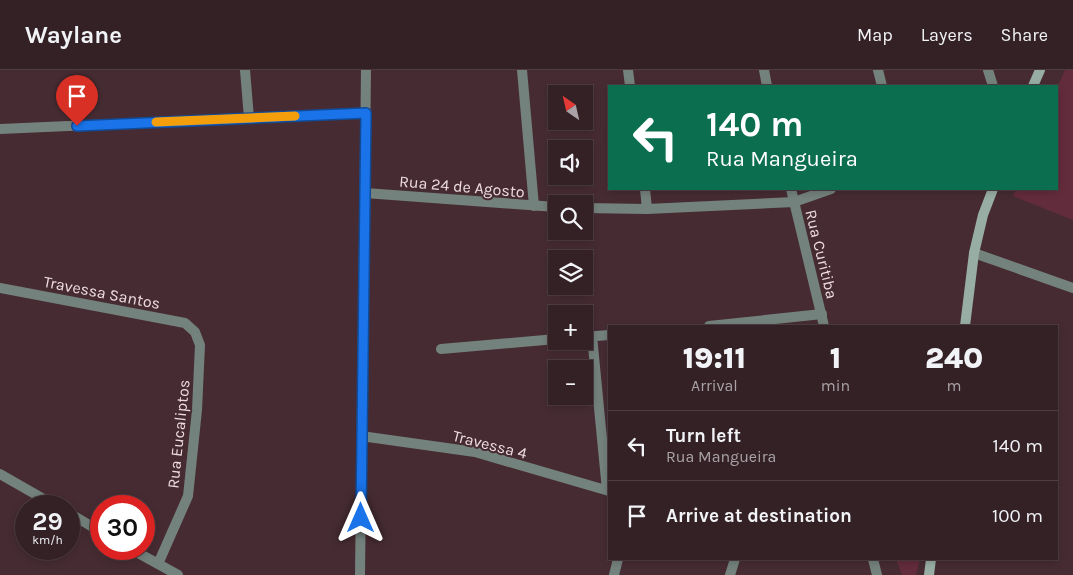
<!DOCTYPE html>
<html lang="en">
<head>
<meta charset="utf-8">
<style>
  :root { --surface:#342126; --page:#3f2e32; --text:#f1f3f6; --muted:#a9a3a7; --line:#4e3e43 }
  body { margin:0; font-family:Karla,sans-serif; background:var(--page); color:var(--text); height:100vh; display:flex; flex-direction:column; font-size:19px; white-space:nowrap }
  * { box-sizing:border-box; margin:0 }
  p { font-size:16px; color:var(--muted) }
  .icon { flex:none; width:28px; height:28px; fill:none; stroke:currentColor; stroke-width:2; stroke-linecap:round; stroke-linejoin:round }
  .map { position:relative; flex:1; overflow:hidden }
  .drawer { position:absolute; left:608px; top:255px; width:450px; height:235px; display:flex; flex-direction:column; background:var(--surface); border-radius:0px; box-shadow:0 2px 8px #0003,0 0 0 1px var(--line) }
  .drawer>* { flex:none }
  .banner { position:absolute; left:608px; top:15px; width:450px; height:105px; border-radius:0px; box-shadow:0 2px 8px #0003,0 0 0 1px var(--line); background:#0b6e4f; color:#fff; overflow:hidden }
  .needle { width:32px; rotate:326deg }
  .buttons { position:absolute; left:548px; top:15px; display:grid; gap:10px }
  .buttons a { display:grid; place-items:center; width:45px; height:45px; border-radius:0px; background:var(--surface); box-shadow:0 2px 8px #0003,0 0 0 1px var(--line); font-size:25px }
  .speed { position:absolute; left:15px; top:425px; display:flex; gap:10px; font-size:25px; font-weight:700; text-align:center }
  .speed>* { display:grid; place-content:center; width:65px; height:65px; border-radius:50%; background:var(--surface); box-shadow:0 2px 8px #0003,0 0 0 1px var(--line); line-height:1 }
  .speed small { font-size:12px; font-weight:400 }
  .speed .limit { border:8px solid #d22; background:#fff; color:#111 }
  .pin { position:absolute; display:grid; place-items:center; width:42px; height:42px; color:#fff; margin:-51px -21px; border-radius:50% 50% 50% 0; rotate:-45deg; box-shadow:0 0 5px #0007 }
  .pin .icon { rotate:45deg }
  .me { position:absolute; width:55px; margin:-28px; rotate:0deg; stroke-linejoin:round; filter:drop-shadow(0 0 4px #0008) }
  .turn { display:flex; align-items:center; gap:18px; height:105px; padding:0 15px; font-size:22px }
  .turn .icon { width:65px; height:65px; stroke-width:2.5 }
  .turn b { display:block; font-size:35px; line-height:42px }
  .eta { display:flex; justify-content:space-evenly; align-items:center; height:85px; text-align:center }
  .eta b { font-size:30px; font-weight:800; line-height:35px }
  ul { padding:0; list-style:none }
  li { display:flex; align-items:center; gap:15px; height:70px; padding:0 15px; border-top:1px solid var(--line) }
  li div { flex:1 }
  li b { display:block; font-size:19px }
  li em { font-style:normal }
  header { display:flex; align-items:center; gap:30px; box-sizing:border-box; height:70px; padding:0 25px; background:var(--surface); border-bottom:1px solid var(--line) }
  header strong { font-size:24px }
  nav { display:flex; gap:28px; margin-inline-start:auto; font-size:18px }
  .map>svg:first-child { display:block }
  .green { fill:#632c3c }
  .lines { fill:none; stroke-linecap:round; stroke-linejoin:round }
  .minor { stroke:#74827d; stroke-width:10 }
  .tertiary { stroke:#74827d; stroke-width:10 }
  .secondary { stroke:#98aea5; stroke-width:10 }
  .route-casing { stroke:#114b97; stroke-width:12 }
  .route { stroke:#1a73e8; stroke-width:9 }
  .slow { stroke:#f59e0b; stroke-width:9 }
  .labels { text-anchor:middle; stroke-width:4; stroke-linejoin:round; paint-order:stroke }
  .street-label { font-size:16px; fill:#eedce0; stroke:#462c32 }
</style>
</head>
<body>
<header>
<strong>Waylane</strong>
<nav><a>Map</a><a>Layers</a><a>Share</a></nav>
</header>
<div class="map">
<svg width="1073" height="505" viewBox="0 0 1073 505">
  <rect width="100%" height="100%" fill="#462c32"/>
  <path class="green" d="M1065,0H1073V150L1013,126L1016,119H1056V20Z
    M896,489H920L916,505H902Z"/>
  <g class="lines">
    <path class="minor" d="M245,0L249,48
      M522,0L534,136
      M628,0L630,16
      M878,0L882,16
      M988,0L993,16
      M0,59L366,43
      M645,119L647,139
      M365,123L556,137
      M584,138L647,139L794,132L831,119
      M974,183L1073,218
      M0,218L185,253L195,262L200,275L197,340L188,426L158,494
      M709,256L822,244
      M592,266L607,420
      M584,267L609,265
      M441,279L556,269
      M361,366L475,382L609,421
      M0,404L56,436
      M69,443L101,462
      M131,479L178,505
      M360,505L366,0
      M614,505L618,489
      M730,505L735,489"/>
    <path class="tertiary" d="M764,0L767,16
      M791,119L824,256
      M873,489L877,505"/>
    <path class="secondary" d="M1033,16L1040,0
      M965,256L974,183L983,145L993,119
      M929,505L931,489"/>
  </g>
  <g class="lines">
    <defs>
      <path id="route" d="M77,56L366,43L361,448"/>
    </defs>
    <use href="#route" class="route-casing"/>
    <use href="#route" class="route"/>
    <path class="slow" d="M156,52L295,46"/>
  </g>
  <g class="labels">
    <g class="street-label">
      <text transform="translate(462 116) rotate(5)" y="6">Rua 24 de Agosto</text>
      <text transform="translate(822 184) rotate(76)" y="6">Rua Curitiba</text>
      <text transform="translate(102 222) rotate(11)" y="6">Travessa Santos</text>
      <text transform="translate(178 364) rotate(-84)" y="6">Rua Eucaliptos</text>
      <text transform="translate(490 374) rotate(14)" y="6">Travessa 4</text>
    </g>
  </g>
</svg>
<div class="buttons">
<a><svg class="needle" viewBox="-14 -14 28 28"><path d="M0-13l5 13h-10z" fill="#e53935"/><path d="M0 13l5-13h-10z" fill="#a9a3a7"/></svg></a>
<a><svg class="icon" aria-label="sound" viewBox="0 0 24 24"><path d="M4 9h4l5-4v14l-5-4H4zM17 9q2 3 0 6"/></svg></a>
<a><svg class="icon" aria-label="search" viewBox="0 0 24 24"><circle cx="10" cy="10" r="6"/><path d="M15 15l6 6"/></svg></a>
<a><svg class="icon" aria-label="layers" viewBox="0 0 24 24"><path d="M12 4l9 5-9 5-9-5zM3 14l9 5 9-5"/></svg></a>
<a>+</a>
<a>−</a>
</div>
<div class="speed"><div>29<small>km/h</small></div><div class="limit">30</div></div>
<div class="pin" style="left:77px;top:56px;background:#d93025"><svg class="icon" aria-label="arrive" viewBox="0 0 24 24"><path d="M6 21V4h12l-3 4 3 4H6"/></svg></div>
<svg class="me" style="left:361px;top:448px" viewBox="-20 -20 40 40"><path d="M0-17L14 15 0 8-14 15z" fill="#1a73e8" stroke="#fff" stroke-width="4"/></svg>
<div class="banner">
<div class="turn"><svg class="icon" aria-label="left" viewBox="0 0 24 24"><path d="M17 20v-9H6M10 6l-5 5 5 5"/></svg><div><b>140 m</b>Rua Mangueira</div></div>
</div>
<section class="drawer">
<div class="eta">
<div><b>19:11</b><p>Arrival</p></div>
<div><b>1</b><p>min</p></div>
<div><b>240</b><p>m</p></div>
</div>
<ul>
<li><svg class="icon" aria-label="left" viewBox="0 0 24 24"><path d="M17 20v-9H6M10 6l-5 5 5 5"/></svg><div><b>Turn left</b><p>Rua Mangueira</p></div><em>140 m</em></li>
<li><svg class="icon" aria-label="arrive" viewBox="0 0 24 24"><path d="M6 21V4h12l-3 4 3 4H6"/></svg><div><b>Arrive at destination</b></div><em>100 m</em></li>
</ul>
</section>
</div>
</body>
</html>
